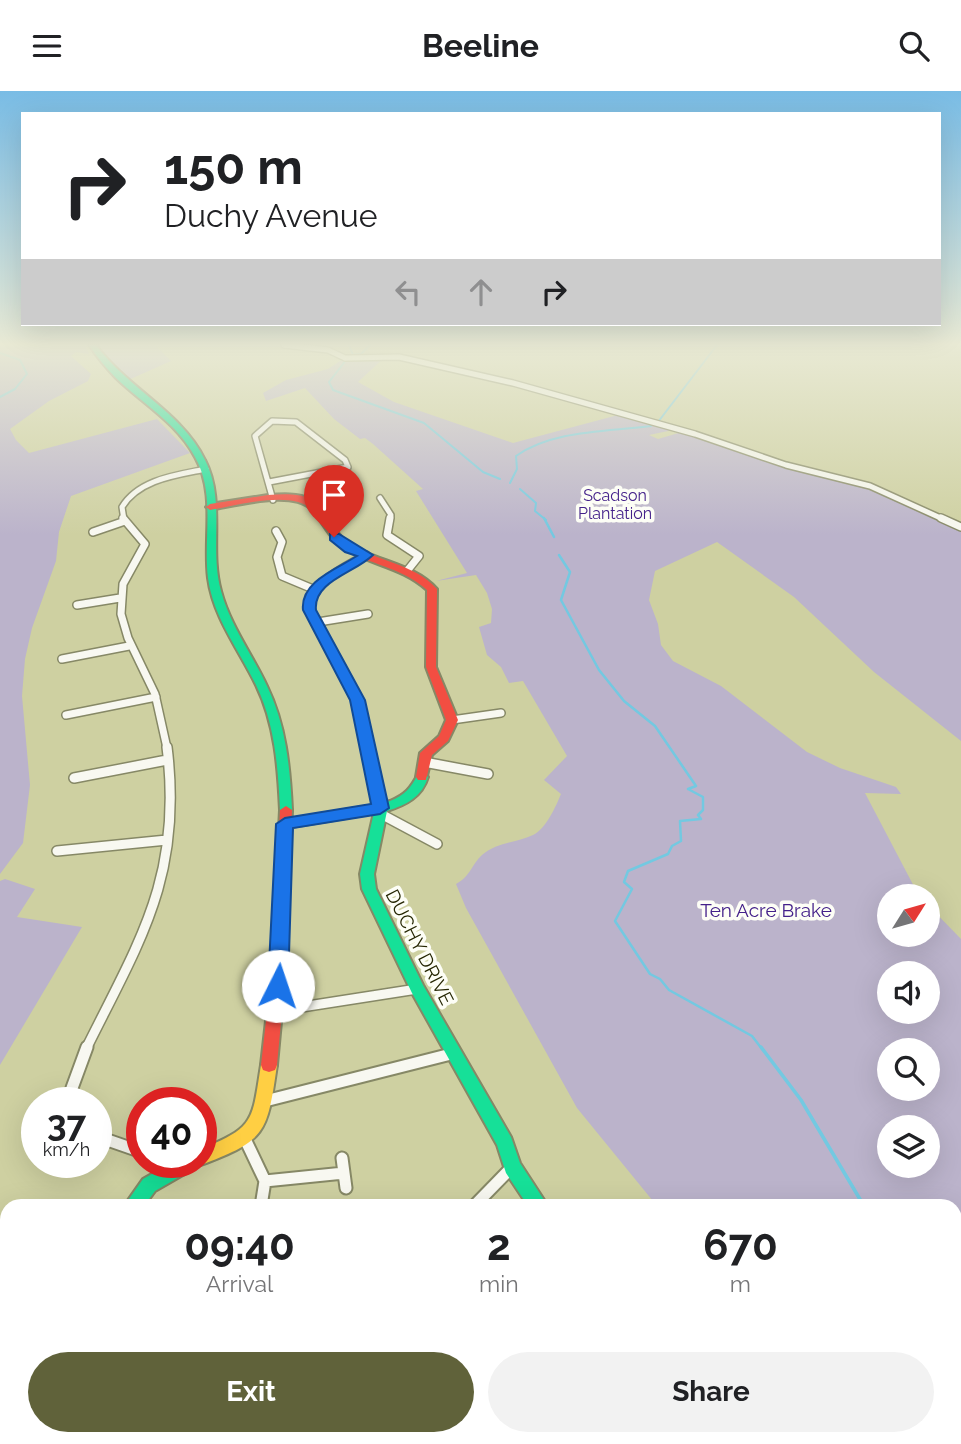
<!DOCTYPE html>
<html lang="en">
<head>
<meta charset="utf-8">
<style>
  :root { --surface:#fff; --page:#f2f2f2; --text:#202124; --muted:#757577; --accent:#60623a }
  body { margin:0; font-family:Raleway,sans-serif; background:var(--page); color:var(--text); height:100vh; display:flex; flex-direction:column; font-size:26px; white-space:nowrap }
  * { box-sizing:border-box; margin:0 }
  p { font-size:23px; color:var(--muted) }
  .icon { flex:none; width:38px; height:38px; fill:none; stroke:currentColor; stroke-width:2; stroke-linecap:round; stroke-linejoin:round }
  .map { position:relative; flex:1; overflow:hidden }
  .details { position:absolute; left:0px; top:1108px; width:962px; height:247px; display:flex; flex-direction:column; background:var(--surface); border-radius:21px 21px 0 0; box-shadow:0 7px 28px #0002 }
  .details>* { flex:none }
  .banner { position:absolute; left:21px; top:21px; width:920px; height:214px; border-radius:0px; box-shadow:0 7px 28px #0002; background:#fff; color:var(--text); overflow:hidden }
  .needle { width:46px; rotate:53deg }
  .buttons { position:absolute; left:877px; top:793px; display:grid; gap:14px }
  .buttons a { display:grid; place-items:center; width:63px; height:63px; border-radius:50%; background:var(--surface); box-shadow:0 7px 28px #0002; font-size:35px }
  .speed { position:absolute; left:21px; top:996px; display:flex; gap:14px; font-size:35px; font-weight:700; text-align:center }
  .speed>* { display:grid; place-content:center; width:91px; height:91px; border-radius:50%; background:var(--surface); box-shadow:0 7px 28px #0002; line-height:1 }
  .speed small { font-size:18px; font-weight:400 }
  .speed .limit { border:10px solid #d22; background:#fff; color:#111 }
  .pin { position:absolute; display:grid; place-items:center; width:60px; height:60px; color:#fff; margin:-72px -30px; border-radius:50% 50% 50% 0; rotate:-45deg; box-shadow:0 0 7px #0007 }
  .pin .icon { rotate:45deg }
  .me { position:absolute; width:77px; margin:-38px; rotate:4deg; stroke-linejoin:round; filter:drop-shadow(0 0 5px #0008) }
  .turn { display:flex; align-items:center; gap:24px; height:147px; padding:0 28px; font-size:32px }
  .turn .icon { width:91px; height:91px; stroke-width:2.5 }
  .turn b { display:block; font-size:49px; line-height:60px }
  .lanes { display:flex; align-items:center; height:66px; padding:0 28px; background:#0003; justify-content:center; gap:35px; direction:ltr }
  .lanes .off { opacity:.35 }
  .eta { display:flex; justify-content:space-evenly; align-items:center; height:119px; text-align:center }
  .eta b { font-size:42px; font-weight:700; line-height:49px }
  .cta { display:flex; gap:14px; margin-top:auto; padding:14px 28px }
  .cta a { flex:1; height:80px; border-radius:42px; background:var(--accent); color:#fff; font-size:28px; font-weight:700; line-height:80px; text-align:center }
  .cta a+a { background:var(--page); color:var(--text) }
  header { display:flex; justify-content:space-between; align-items:center; height:91px; padding:0 28px; background:var(--surface); font-size:32px; font-weight:700 }
  .map>svg:first-child { display:block }
  .green { fill:#bbb3cb; fill-rule:evenodd }
  .lines { fill:none; stroke-linecap:round; stroke-linejoin:round }
  .stream-far2 { stroke:#73c9e1; stroke-width:2 }
  .stream-far1 { stroke:#73c9e1; stroke-width:2.5 }
  .stream { stroke:#73c9e1; stroke-width:3.5 }
  .street-far3-casing { stroke:#868866; stroke-width:8 }
  .street-far2-casing { stroke:#868866; stroke-width:10 }
  .street-far1-casing { stroke:#868866; stroke-width:12 }
  .street-casing { stroke:#868866; stroke-width:15 }
  .fast-casing { stroke:#868866; stroke-width:4 }
  .slow-casing { stroke:#868866; stroke-width:4 }
  .jam-casing { stroke:#868866; stroke-width:4 }
  .street-far3 { stroke:#f8f8f1; stroke-width:5 }
  .street-far2 { stroke:#f8f8f1; stroke-width:7 }
  .street-far1 { stroke:#f8f8f1; stroke-width:9 }
  .street { stroke:#f8f8f1; stroke-width:11 }
  .fast { fill:#16e098; fill-rule:evenodd }
  .slow { fill:#ffcf43; fill-rule:evenodd }
  .jam { fill:#f24e42; fill-rule:evenodd }
  .route { fill:#1a73e8; stroke:#114b97; stroke-width:2 }
  .labels { text-anchor:middle; stroke-width:7; stroke-linejoin:round; paint-order:stroke }
  .far-park-label { font-size:16px; fill:#44218a; stroke:#fdfef6 }
  .park-label { font-size:19px; fill:#44218a; stroke:#fdfef6 }
  .street-label { font-size:19px; fill:#252602; stroke:#fdfef6 }
</style>
</head>
<body>
<header><svg class="icon" aria-label="menu" viewBox="0 0 24 24"><path d="M4 6h16M4 12h16M4 18h16"/></svg>Beeline<svg class="icon" aria-label="search" viewBox="0 0 24 24"><circle cx="10" cy="10" r="6"/><path d="M15 15l6 6"/></svg></header>
<div class="map">
<svg width="961" height="1353" viewBox="0 0 961 1353">
  <rect width="100%" height="100%" fill="#ced0a1"/>
  <path class="green" d="M0,254L86,256L89,263L76,261L71,265L91,283L88,290L49,310L10,338L16,349L29,362L157,328L190,362L71,405L59,441L56,470L32,537L25,568L22,605L30,694L23,752L0,783Z
    M98,254H155L171,270L126,290Z
    M386,265L358,291L394,311L513,352L618,324L673,339L649,344L658,348L682,341L868,396L961,437V650L874,581L794,506L717,451L655,480L649,509L658,533L661,554L673,570L721,595L807,661L840,677L896,696L901,703L865,702L919,805H889V844H928V814L961,848V1353H814L811,1348H956V1115H657L577,1017L466,817L456,793C470,786 472,773 482,764C497,751 516,752 533,744C546,738 556,715 561,703L544,689L567,665L523,590L509,592L501,576L487,564L479,536L491,532L492,518L487,502L476,484L436,490L467,482L416,400L423,398L373,353L365,347L360,348L334,328L305,297L266,310L263,302L286,289L328,278L343,268ZM889,882H928V920H889ZM889,959H928V998H889ZM889,1036H928V1074H889Z
    M5,788L35,798L17,826L82,836L0,974V790Z
    M7,1231V1348H135L137,1353H0V1234Z"/>
  <g class="lines">
    <path class="stream-far2" d="M349,254L353,264
      M370,254L361,263L350,264L329,291L333,299L424,332L483,381L500,388
      M0,262L20,269L27,283L15,298L0,306
      M658,331L717,254
      M510,392L517,378L516,365C553,339 606,341 651,335
      M520,398L536,412L535,420L546,429"/>
    <path class="stream-far1" d="M544,427L554,446
      M559,464L570,481L561,509L599,579L624,610L655,635L696,695L688,698
      M688,698L703,706V719L698,724L701,728L680,730L681,750L672,755L668,763L628,780L624,791L632,798L615,830L650,883L660,888L669,899L752,945L762,958"/>
    <path class="stream" d="M761,956L801,1009L864,1115
      M956,1281L961,1292"/>
    <defs>
      <path id="street-far3" d="M284,254L328,259L345,267L399,266L513,292L695,343L786,374L870,395L945,429
        M269,391L348,376L345,369L296,331L272,330L255,345L273,409
        M380,407L391,424L390,429
        M124,429L122,416C139,388 177,384 206,378"/>
      <path id="street-far2" d="M123,427L145,453L123,493L121,523L128,547L155,603L167,657
        M390,427L387,444L419,465L407,480
        M941,427L961,436
        M276,440L282,451L277,466L282,485L313,498
        M93,441L125,430
        M366,464C343,478 312,489 310,519L358,609L368,657
        M77,514L120,507
        M318,531L368,523
        M62,568L129,555
        M66,624L156,606
        M452,629L501,622"/>
      <path id="street-far1" d="M424,671L488,683
        M74,687L167,669
        M379,722L437,753
        M285,733L381,717L368,656
        M57,760L167,749
        M276,920L417,898
        M86,958C140,849 183,785 167,656"/>
      <path id="street" d="M265,1010L455,962
        M71,1012L72,997L87,956
        M96,1045L142,1061
        M245,1048L265,1090L261,1115
        M342,1067L346,1097
        M153,1071L165,1083
        M265,1090L344,1082
        M474,1115L512,1076
        M262,1348V1353
        M487,1348L490,1353"/>
      <path id="fast" d="M89,254H96C127,297 182,321 205,369C226,410 209,457 221,500C230,534 252,563 267,595C286,634 290,676 292,719L291,722L286,723L280,719C278,676 275,633 256,594C239,559 213,526 208,487C203,447 216,403 195,366C177,332 143,313 116,287C106,277 97,266 89,254Z
        M422,682L428,686C422,706 406,714 387,720L374,783L376,798L423,894L511,1046L520,1072L548,1115H528L506,1082L497,1054L412,902L362,798L360,783L375,717C379,713 383,712 390,710C405,704 411,697 418,683Z
        M173,1071H198L195,1077L155,1100L144,1115H124L143,1088Z"/>
      <path id="slow" d="M269,967L275,969L277,974C267,1042 267,1049 201,1074L195,1072L201,1071V1058C256,1036 252,1029 261,974L263,969Z"/>
      <path id="jam" d="M268,404C282,403 298,402 311,408C328,417 331,439 346,450C374,471 413,471 437,498L436,576L458,629L448,650L432,664L426,689H418L416,686L420,662L439,645L446,629L426,576L427,499C404,478 376,475 350,461C331,451 326,436 314,421C296,397 236,415 210,419L206,416L210,413Z
        M286,715L292,719L286,877L277,974L275,979L269,981L263,979L261,974L272,877L280,719Z
        M125,1348H145L147,1353H127Z"/>
    </defs>
    <use href="#street-far3" class="street-far3-casing"/>
    <use href="#street-far2" class="street-far2-casing"/>
    <use href="#street-far1" class="street-far1-casing"/>
    <use href="#street" class="street-casing"/>
    <use href="#fast" class="fast-casing"/>
    <use href="#slow" class="slow-casing"/>
    <use href="#jam" class="jam-casing"/>
    <use href="#street-far3" class="street-far3"/>
    <use href="#street-far2" class="street-far2"/>
    <use href="#street-far1" class="street-far1"/>
    <use href="#street" class="street"/>
    <use href="#fast" class="fast"/>
    <use href="#slow" class="slow"/>
    <use href="#jam" class="jam"/>
  </g>
  <linearGradient id="sky" x2="0" y2="1"><stop stop-color="#79bce5"/><stop offset="0.57" stop-color="#e9ead5"/><stop offset="1" stop-color="#e9ead5" stop-opacity="0"/></linearGradient>
  <rect width="961" height="444" fill="url(#sky)"/>
  <path class="route" d="M330,443H339L373,464C355,482 313,490 316,519L365,609L389,717L380,723L293,737L288,895L285,901H271L268,895L276,733L285,727L371,713L350,609L303,519C300,491 336,478 357,465L345,461L330,449Z"/>
  <g class="labels">
    <g class="far-park-label">
      <text x="615" y="410">Scadson<tspan x="615" dy="18">Plantation</tspan></text>
    </g>
    <g class="park-label">
      <text x="766" y="826">Ten Acre Brake</text>
    </g>
    <g class="street-label">
      <text transform="translate(420 856) rotate(63)" y="7">DUCHY DRIVE</text>
    </g>
  </g>
</svg>
<div class="buttons">
<a><svg class="needle" viewBox="-14 -14 28 28"><path d="M0-13l5 13h-10z" fill="#e53935"/><path d="M0 13l5-13h-10z" fill="#757577"/></svg></a>
<a><svg class="icon" aria-label="sound" viewBox="0 0 24 24"><path d="M4 9h4l5-4v14l-5-4H4zM17 9q2 3 0 6"/></svg></a>
<a><svg class="icon" aria-label="search" viewBox="0 0 24 24"><circle cx="10" cy="10" r="6"/><path d="M15 15l6 6"/></svg></a>
<a><svg class="icon" aria-label="layers" viewBox="0 0 24 24"><path d="M12 4l9 5-9 5-9-5zM3 14l9 5 9-5"/></svg></a>
</div>
<div class="speed"><div>37<small>km/h</small></div><div class="limit">40</div></div>
<div class="pin" style="left:334px;top:446px;background:#d93025"><svg class="icon" aria-label="arrive" viewBox="0 0 24 24"><path d="M6 21V4h12l-3 4 3 4H6"/></svg></div>
<svg class="me" style="left:278px;top:895px" viewBox="-20 -20 40 40"><circle r="19" fill="#fff"/><path d="M0-13L10 11 0 6-10 11z" fill="#1a73e8"/></svg>
<div class="banner">
<div class="turn"><svg class="icon" aria-label="right" viewBox="0 0 24 24"><path d="M7 20v-9h11M14 6l5 5-5 5"/></svg><div><b>150 m</b>Duchy Avenue</div></div>
<div class="lanes"><svg class="icon off" aria-label="left" viewBox="0 0 24 24"><path d="M17 20v-9H6M10 6l-5 5 5 5"/></svg><svg class="icon off" aria-label="ahead" viewBox="0 0 24 24"><path d="M12 20V5M6 11l6-6 6 6"/></svg><svg class="icon" aria-label="right" viewBox="0 0 24 24"><path d="M7 20v-9h11M14 6l5 5-5 5"/></svg></div>
</div>
<section class="details">
<div class="eta">
<div><b>09:40</b><p>Arrival</p></div>
<div><b>2</b><p>min</p></div>
<div><b>670</b><p>m</p></div>
</div>
<div class="cta"><a>Exit</a><a>Share</a></div>
</section>
</div>
</body>
</html>
